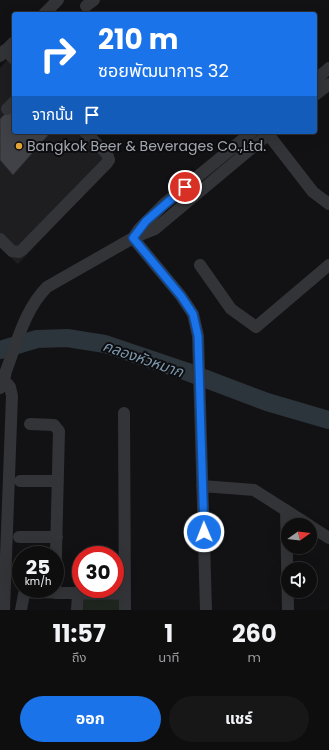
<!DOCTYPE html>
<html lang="th">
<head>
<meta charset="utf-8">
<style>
  :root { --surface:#0e0e0f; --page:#171718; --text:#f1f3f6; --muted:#9b9c9e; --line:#2e2e2f; --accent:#1a73e8 }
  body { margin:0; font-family:Poppins,"Noto Sans Thai",sans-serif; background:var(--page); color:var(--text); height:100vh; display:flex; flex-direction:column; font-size:15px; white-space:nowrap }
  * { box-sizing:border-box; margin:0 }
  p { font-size:13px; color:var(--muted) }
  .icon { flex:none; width:22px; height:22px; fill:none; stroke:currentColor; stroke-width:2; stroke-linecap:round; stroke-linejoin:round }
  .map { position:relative; height:610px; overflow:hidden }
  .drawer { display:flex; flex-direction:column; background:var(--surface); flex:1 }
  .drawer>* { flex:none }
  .guide { position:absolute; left:12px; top:12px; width:305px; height:122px; border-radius:4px; box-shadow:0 4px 16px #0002,0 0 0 1px var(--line); background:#1a73e8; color:#fff; overflow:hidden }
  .needle { width:26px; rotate:76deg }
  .controls { position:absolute; left:281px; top:518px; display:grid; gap:8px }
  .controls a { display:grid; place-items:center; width:36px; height:36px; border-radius:50%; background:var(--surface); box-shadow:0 4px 16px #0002,0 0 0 1px var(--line); font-size:20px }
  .speed { position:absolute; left:12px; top:546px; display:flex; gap:8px; font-size:20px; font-weight:700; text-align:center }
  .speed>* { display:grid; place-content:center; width:52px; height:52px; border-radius:50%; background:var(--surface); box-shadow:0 4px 16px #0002,0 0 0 1px var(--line); line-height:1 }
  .speed small { font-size:10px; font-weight:400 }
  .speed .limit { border:6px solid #d22; background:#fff; color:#111 }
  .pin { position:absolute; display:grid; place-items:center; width:34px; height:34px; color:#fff; margin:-17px; border:2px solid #fff; border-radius:50%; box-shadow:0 1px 4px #0007 }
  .me { position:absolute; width:44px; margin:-22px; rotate:359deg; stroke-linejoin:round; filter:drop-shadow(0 0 3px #0008) }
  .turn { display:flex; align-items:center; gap:14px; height:84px; padding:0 20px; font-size:18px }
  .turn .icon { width:52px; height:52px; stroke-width:2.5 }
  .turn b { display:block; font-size:28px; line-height:34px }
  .then { display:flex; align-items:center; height:38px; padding:0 20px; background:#0003; gap:8px; font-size:15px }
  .eta { display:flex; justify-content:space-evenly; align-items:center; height:68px; text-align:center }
  .eta b { font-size:24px; font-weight:700; line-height:28px }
  .cta { display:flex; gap:8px; margin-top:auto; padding:8px 20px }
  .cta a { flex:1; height:46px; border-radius:24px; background:var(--accent); color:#fff; font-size:16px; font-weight:700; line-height:46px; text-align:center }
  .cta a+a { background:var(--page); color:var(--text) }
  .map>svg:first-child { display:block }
  .built { fill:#1e1e21 }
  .green { fill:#1f261f }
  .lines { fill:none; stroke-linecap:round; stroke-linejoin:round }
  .river { stroke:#2c353b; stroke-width:18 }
  .building { fill:#414247; stroke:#2c2c2f }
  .minor { stroke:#333438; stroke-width:12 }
  .route-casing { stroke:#114b97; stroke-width:10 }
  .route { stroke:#1a73e8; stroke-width:7 }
  .poi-dot { fill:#e6a738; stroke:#0d0d0f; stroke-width:1.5 }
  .labels { text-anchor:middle; stroke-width:4; stroke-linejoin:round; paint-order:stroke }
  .poi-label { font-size:14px; fill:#a4a9b3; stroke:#0d0d0f; text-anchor:start }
  .water-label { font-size:15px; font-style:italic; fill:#7d98ad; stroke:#0d0d0f }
</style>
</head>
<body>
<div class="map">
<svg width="329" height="610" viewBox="0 0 329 610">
  <rect width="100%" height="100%" fill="#121214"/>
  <path class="built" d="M11,56L14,59V132H83L113,164L18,264L0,248V68Z"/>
  <path class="green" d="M84,598L121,600V610H83Z"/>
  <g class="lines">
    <path class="river" d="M0,350L37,339L67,338L105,344L185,371L267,402L329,420"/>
  </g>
  <path class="building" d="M14,105V132H51L13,175L0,160V119Z"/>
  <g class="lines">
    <path class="minor" d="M86,6L94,0
      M44,14L58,0
      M5,50L14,59
      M0,56L14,42
      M315,80L329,68
      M315,95L329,84
      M7,109L14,102
      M268,134L313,192L329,204
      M133,238L181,296L193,314L198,336L206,610
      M133,238L139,229L163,205L252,132
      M0,239L12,251L19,252L22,250L107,163L109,160L107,154L85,132
      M200,265L231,309L256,327L329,265
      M4,380L6,371C17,342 25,309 47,287L133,238L155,229L271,132
      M0,388L4,380L10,387L12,396L4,610
      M124,413L125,610
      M30,424L54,425L59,431L55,593
      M20,481H58
      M202,486L254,490L309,525
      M286,510L288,610
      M310,526L329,538
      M19,537H57
      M21,610L24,594L29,592L125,594
      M77,610L78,594"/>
  </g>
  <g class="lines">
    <defs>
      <path id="route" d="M185,187L146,221L133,238L181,296L193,314L198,336L204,532"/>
    </defs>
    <use href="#route" class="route-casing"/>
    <use href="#route" class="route"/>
  </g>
  <circle class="poi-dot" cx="19" cy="146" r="4"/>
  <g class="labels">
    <g class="poi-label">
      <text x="27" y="151">Bangkok Beer &amp; Beverages Co.,Ltd.</text>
    </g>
    <g class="water-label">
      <text transform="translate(143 359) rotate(19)" y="5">คลองหัวหมาก</text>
    </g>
  </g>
</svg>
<div class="controls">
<a><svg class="needle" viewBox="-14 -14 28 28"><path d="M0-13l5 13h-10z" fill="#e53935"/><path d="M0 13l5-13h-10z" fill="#9b9c9e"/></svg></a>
<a><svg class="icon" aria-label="sound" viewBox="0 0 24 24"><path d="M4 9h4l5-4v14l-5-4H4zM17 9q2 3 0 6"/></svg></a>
</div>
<div class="speed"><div>25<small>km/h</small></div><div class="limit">30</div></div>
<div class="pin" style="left:185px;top:187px;background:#d93025"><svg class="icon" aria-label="arrive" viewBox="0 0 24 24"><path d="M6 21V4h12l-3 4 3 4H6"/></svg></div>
<svg class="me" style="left:204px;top:532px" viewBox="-20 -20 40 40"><circle r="17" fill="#1a73e8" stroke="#fff" stroke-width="3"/><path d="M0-11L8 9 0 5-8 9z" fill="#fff"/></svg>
<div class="guide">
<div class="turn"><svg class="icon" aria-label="right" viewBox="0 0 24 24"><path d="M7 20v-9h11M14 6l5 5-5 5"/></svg><div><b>210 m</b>ซอยพัฒนาการ 32</div></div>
<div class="then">จากนั้น<svg class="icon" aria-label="arrive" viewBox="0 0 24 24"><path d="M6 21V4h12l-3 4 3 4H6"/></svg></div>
</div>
</div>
<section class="drawer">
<div class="eta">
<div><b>11:57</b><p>ถึง</p></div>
<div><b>1</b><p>นาที</p></div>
<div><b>260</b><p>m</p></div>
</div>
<div class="cta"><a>ออก</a><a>แชร์</a></div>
</section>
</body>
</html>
